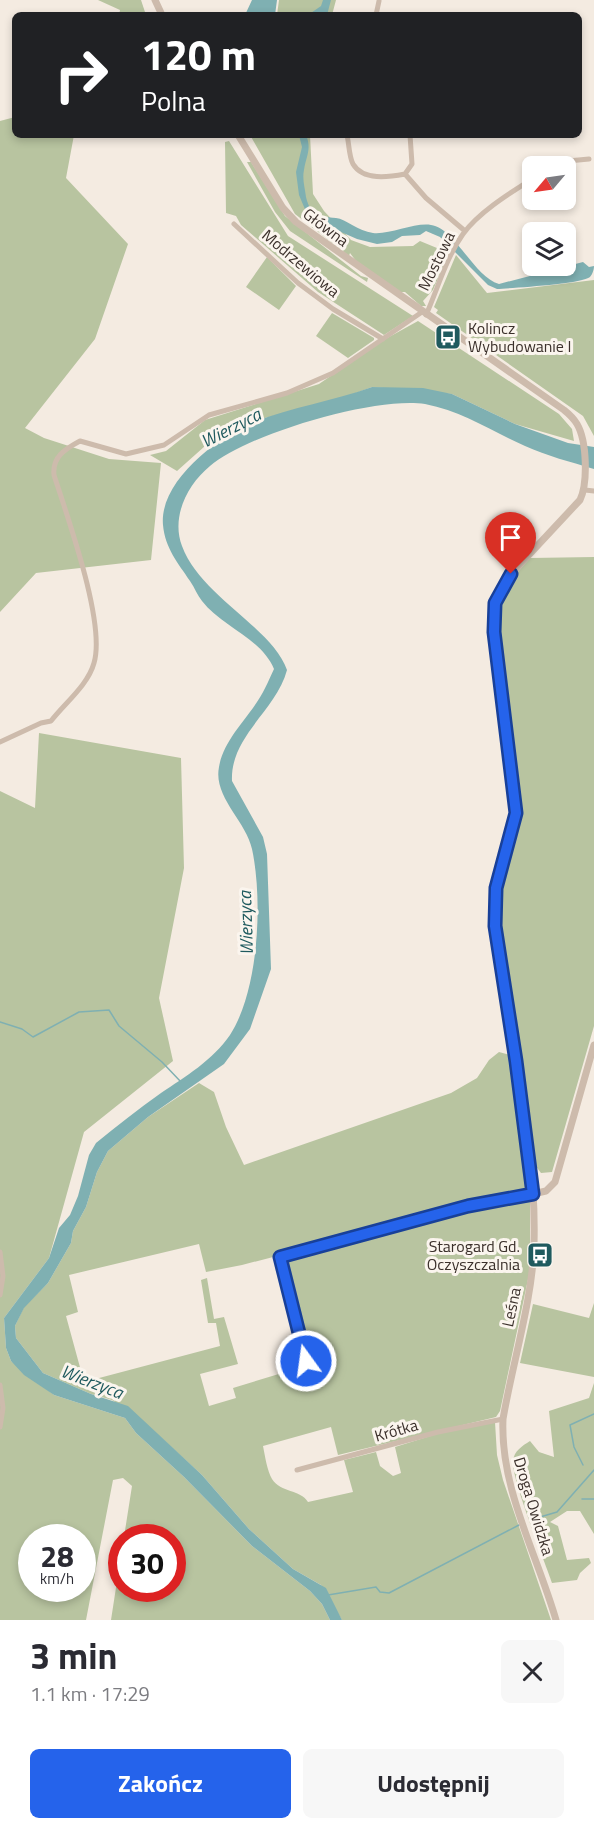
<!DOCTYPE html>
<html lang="pl">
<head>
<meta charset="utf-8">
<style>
  :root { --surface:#fff; --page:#f7f7f7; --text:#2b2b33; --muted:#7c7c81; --accent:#2563eb }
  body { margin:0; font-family:"Titillium Web",sans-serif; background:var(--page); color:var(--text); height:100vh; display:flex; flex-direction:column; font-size:22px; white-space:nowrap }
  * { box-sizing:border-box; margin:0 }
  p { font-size:20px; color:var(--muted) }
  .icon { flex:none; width:33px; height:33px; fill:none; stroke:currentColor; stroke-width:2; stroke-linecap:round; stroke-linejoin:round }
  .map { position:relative; height:1620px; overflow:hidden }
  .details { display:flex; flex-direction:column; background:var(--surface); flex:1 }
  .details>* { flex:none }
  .banner { position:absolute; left:12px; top:12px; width:570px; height:126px; border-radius:9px; box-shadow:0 3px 9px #0003; background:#202124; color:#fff; overflow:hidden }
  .needle { width:39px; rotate:241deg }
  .buttons { position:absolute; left:522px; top:156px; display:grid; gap:12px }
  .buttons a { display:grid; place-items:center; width:54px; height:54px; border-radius:9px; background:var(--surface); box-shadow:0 3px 9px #0003; font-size:30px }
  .speed { position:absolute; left:18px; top:1524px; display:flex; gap:12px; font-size:30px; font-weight:700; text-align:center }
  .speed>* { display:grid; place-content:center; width:78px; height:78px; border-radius:50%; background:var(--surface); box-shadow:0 3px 9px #0003; line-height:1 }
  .speed small { font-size:15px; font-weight:400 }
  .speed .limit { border:9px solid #d22; background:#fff; color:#111 }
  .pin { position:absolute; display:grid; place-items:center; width:51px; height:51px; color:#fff; margin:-62px -26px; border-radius:50% 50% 50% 0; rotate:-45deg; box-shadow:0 0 6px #0007 }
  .pin .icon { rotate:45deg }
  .me { position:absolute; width:66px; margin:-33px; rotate:346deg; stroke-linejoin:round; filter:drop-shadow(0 0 4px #0008) }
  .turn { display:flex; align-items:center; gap:21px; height:126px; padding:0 30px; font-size:27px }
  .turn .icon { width:78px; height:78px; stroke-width:2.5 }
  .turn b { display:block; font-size:42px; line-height:51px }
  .round { display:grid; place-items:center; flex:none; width:63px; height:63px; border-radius:9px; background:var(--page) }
  .head { display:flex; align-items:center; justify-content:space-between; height:102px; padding:0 30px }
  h1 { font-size:36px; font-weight:700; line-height:45px }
  .primary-button { display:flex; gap:12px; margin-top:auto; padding:12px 30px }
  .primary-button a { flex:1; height:69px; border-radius:9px; background:var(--accent); color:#fff; font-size:24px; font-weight:700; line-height:69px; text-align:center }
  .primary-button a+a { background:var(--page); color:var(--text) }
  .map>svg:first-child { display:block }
  .green { fill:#b8c4a0; fill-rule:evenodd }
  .water { fill:#7fb0b2 }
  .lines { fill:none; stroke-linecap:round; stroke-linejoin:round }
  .stream { stroke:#7fb0b2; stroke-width:1.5 }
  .minor { stroke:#cdbbac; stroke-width:5 }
  .tertiary { stroke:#cdbbac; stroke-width:7 }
  .route-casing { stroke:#184099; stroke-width:15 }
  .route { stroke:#2563eb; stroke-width:10 }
  .labels { text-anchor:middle; stroke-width:6; stroke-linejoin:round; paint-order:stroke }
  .street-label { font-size:16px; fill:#3b302b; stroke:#fbf5ee }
  .poi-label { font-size:16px; fill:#3b302b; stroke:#fbf5ee; text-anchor:start }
  .water-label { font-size:18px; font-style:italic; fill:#1f5a5e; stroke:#fbf5ee }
</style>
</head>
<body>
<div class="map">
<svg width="594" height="1620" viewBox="0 0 594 1620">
  <rect width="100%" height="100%" fill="#f4ebe1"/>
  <path class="green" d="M98,0H141L146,15H119L120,10Z
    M279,0H336L332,15H277Z
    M15,117V135H74L66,178L128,244L95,339L25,428L44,438L109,459L161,463L151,560L36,573L0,612V121Z
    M250,135H310L313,194L324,211L351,240L370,247L413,246L420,241L449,253L433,290L423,301L426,306H421L405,292H399L359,265L350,253L349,256L295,214Z
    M229,141L288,236L413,316L384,335L318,292L241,225L236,216L226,213L225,142Z
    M247,162H251L285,216L361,276L368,278L367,282L290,231L275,212Z
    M456,255L487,293L594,280V436L583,416L436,313L438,310L434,307Z
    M267,257L296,286L279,310L246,287Z
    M332,313L374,338V340L348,358L316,336Z
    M418,321L559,414L572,429L574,441L515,424L452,394L372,387L337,400L241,424L214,438L177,471L150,455L166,451L205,420L319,384L380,342Z
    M594,557V1026L552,1172L541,1173L532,1161L497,914C500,877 516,843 519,806L497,636C497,594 503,589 530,558Z
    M39,733L181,758L184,868L159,998L173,1061L84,1132L49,1258L4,1318L6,1348L11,1361L54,1395L125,1418L136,1433L184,1477L252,1546L310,1591L322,1604L330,1620H111L121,1555L122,1588H172V1538L124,1537L132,1486L123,1478L113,1480L86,1620H0V791L35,808ZM32,1538H82V1588H32Z
    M499,1052L510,1055L514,1062L530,1190L242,1265L206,1272L199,1244L69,1275L78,1312L66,1316L84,1382L220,1346L216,1323H208L201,1280L207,1278L214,1319L224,1317L238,1364L200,1374L209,1406L236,1398L233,1388L292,1370L307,1361L286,1273L287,1263L293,1256L415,1222L525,1198L530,1202V1270L500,1411L496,1417L338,1455L331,1427L263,1446C265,1456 267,1470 272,1479C281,1493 300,1489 308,1502L353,1492L344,1460L376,1452L380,1466L393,1476L401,1473L395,1447L440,1433L495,1422L497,1455L503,1480L551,1620H342L321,1585L293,1569L249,1529L202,1475L145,1423L112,1400L91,1394L43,1373L16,1338L15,1326L24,1307L48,1283L71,1243L73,1231L86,1207L97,1172L108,1151L148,1117L199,1083L214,1092L226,1127L244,1165L451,1093L477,1078L489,1060Z
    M594,1303V1377L520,1363L533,1304L589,1318Z
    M594,1383V1534L580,1511H567L550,1522L558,1526L567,1560L589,1558L591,1563L580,1573L577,1580L552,1583C545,1562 511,1478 513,1461C514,1451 522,1446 530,1441L539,1452L554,1457L549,1411L589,1398Z"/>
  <path class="water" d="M252,0H277L275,15H245Z
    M323,0H331L327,15H308L321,6Z
    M299,135H306C312,149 306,156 304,170C302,179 305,188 306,197C311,218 320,216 336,218C346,219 358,231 373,233C389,235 416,222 431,225C455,228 473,276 499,284L583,262L589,267L594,266C594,270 592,275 590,277C582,284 512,288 497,289L488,285L440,237L426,231L420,235L402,236L392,242L377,244L357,239L316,221L307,214L299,195L296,172L302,147Z
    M372,387L423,388L452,394L515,424L568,443L594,447V469C571,462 547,456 525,446C491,431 462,411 425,404C376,396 247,434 210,466C187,485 171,517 182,546C201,597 272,627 287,670C276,711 230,736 232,781L263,837L267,854L271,969L250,1029L224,1064L148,1117L108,1151L97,1172L86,1207L73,1231L71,1243L48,1283L24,1308L15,1326L16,1338L43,1373L91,1394L128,1406L202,1475L249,1529L293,1569L326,1588L342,1620H330L322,1604L310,1591L252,1546L184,1477L136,1433L125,1418L54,1395L24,1375L11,1361L6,1348L4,1318L49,1258L59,1228L70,1215L78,1196L89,1155L96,1143C117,1126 138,1109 161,1093C185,1077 213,1060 230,1035C259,990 263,900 252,849C246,821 213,797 219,767C223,743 242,724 255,705C263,694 268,682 274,669C261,638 222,627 202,601C197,595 195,588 190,581C178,563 165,548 163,525C159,481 218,437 254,422C292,407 333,401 372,387Z"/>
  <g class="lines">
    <path class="stream" d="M0,1022L22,1029L33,1037L79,1012L109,1010L119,1026L162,1062L181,1082
      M583,1465L574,1447L570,1425L594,1414
      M582,1499H594
      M530,1520L557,1512L594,1470
      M328,1595L376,1587L380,1592L389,1593L519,1525"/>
    <path class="minor" d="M376,15L379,1
      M347,135C349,143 349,157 353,164C363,181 389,177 405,174L412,164L410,135
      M555,166L568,161L589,159
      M405,174L426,198L465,231
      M234,224L298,283L333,309L383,339
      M426,315C438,288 446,258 463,234C479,212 510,193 532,179
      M585,490L594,491
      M0,742L41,723L51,721C65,703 88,685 94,663C106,623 67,516 54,475C52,457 65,449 80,441L126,454L164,445L209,415L287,393L333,373L422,312
      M0,1252L3,1276L0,1295
      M305,1361L280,1257L468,1206L533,1194
      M0,1385L3,1408L0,1427
      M297,1470L438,1432L503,1419"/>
    <path class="tertiary" d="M155,0L162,15
      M238,135L283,208L296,222L564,410C569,414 574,419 577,424C587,441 588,483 580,500L511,574L495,603L496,656L516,813L496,888L495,926C507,1032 537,1137 534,1244C533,1298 512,1365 503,1419C500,1489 537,1554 556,1620
      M533,1194L546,1191L555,1182L594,1045"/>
  </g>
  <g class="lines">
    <defs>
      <path id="route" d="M306,1361L280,1257L468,1206L533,1194L516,1061L495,926L496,888L516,813L494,632L495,603L511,574"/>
    </defs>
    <use href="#route" class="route-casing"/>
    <use href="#route" class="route"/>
  </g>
  <defs>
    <symbol id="bus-square" viewBox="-11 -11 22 22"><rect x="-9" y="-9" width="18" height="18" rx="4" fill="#1f5a5e" stroke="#fbf5ee"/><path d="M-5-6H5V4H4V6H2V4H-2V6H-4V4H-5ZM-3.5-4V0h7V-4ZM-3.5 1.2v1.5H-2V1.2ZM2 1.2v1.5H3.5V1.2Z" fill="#fff"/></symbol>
  </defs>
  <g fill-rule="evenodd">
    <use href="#bus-square" x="433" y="322" width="30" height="30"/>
    <use href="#bus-square" x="525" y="1240" width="30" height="30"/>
  </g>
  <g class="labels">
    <g class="street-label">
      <text transform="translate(326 227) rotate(37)" y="6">Główna</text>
      <text transform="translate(436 261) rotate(-64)" y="6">Mostowa</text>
      <text transform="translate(301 263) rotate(40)" y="6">Modrzewiowa</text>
      <text transform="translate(511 1307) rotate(-78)" y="6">Leśna</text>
      <text transform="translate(396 1430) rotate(-16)" y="6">Krótka</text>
      <text transform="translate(534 1506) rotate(73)" y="6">Droga Owidzka</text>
    </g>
    <g class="poi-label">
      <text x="468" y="334">Kolincz<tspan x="468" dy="18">Wybudowanie I</tspan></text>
      <text x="520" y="1252" text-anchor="end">Starogard Gd.<tspan x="520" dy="18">Oczyszczalnia</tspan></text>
    </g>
    <g class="water-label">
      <text transform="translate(231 428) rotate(-27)" y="6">Wierzyca</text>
      <text transform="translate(246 923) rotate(-92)" y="6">Wierzyca</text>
      <text transform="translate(92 1382) rotate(21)" y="6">Wierzyca</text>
    </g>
  </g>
</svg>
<div class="buttons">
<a><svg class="needle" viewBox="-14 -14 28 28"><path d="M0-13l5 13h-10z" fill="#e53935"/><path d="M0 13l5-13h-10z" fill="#7c7c81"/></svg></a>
<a><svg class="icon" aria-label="layers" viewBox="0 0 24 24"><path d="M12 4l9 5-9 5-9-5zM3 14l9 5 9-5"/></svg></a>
</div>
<div class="speed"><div>28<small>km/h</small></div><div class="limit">30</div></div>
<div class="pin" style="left:511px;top:574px;background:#d93025"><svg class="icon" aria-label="arrive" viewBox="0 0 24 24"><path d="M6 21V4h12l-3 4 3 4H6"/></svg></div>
<svg class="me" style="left:306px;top:1361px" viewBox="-20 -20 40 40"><circle r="17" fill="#2563eb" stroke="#fff" stroke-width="3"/><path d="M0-11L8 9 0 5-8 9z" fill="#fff"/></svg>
<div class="banner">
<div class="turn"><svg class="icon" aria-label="right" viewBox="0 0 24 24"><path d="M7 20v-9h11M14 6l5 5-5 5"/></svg><div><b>120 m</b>Polna</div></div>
</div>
</div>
<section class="details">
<div class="head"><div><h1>3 min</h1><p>1.1 km · 17:29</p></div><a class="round"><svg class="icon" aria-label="close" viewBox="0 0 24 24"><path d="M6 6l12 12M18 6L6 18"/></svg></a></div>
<div class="primary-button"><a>Zakończ</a><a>Udostępnij</a></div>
</section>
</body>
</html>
